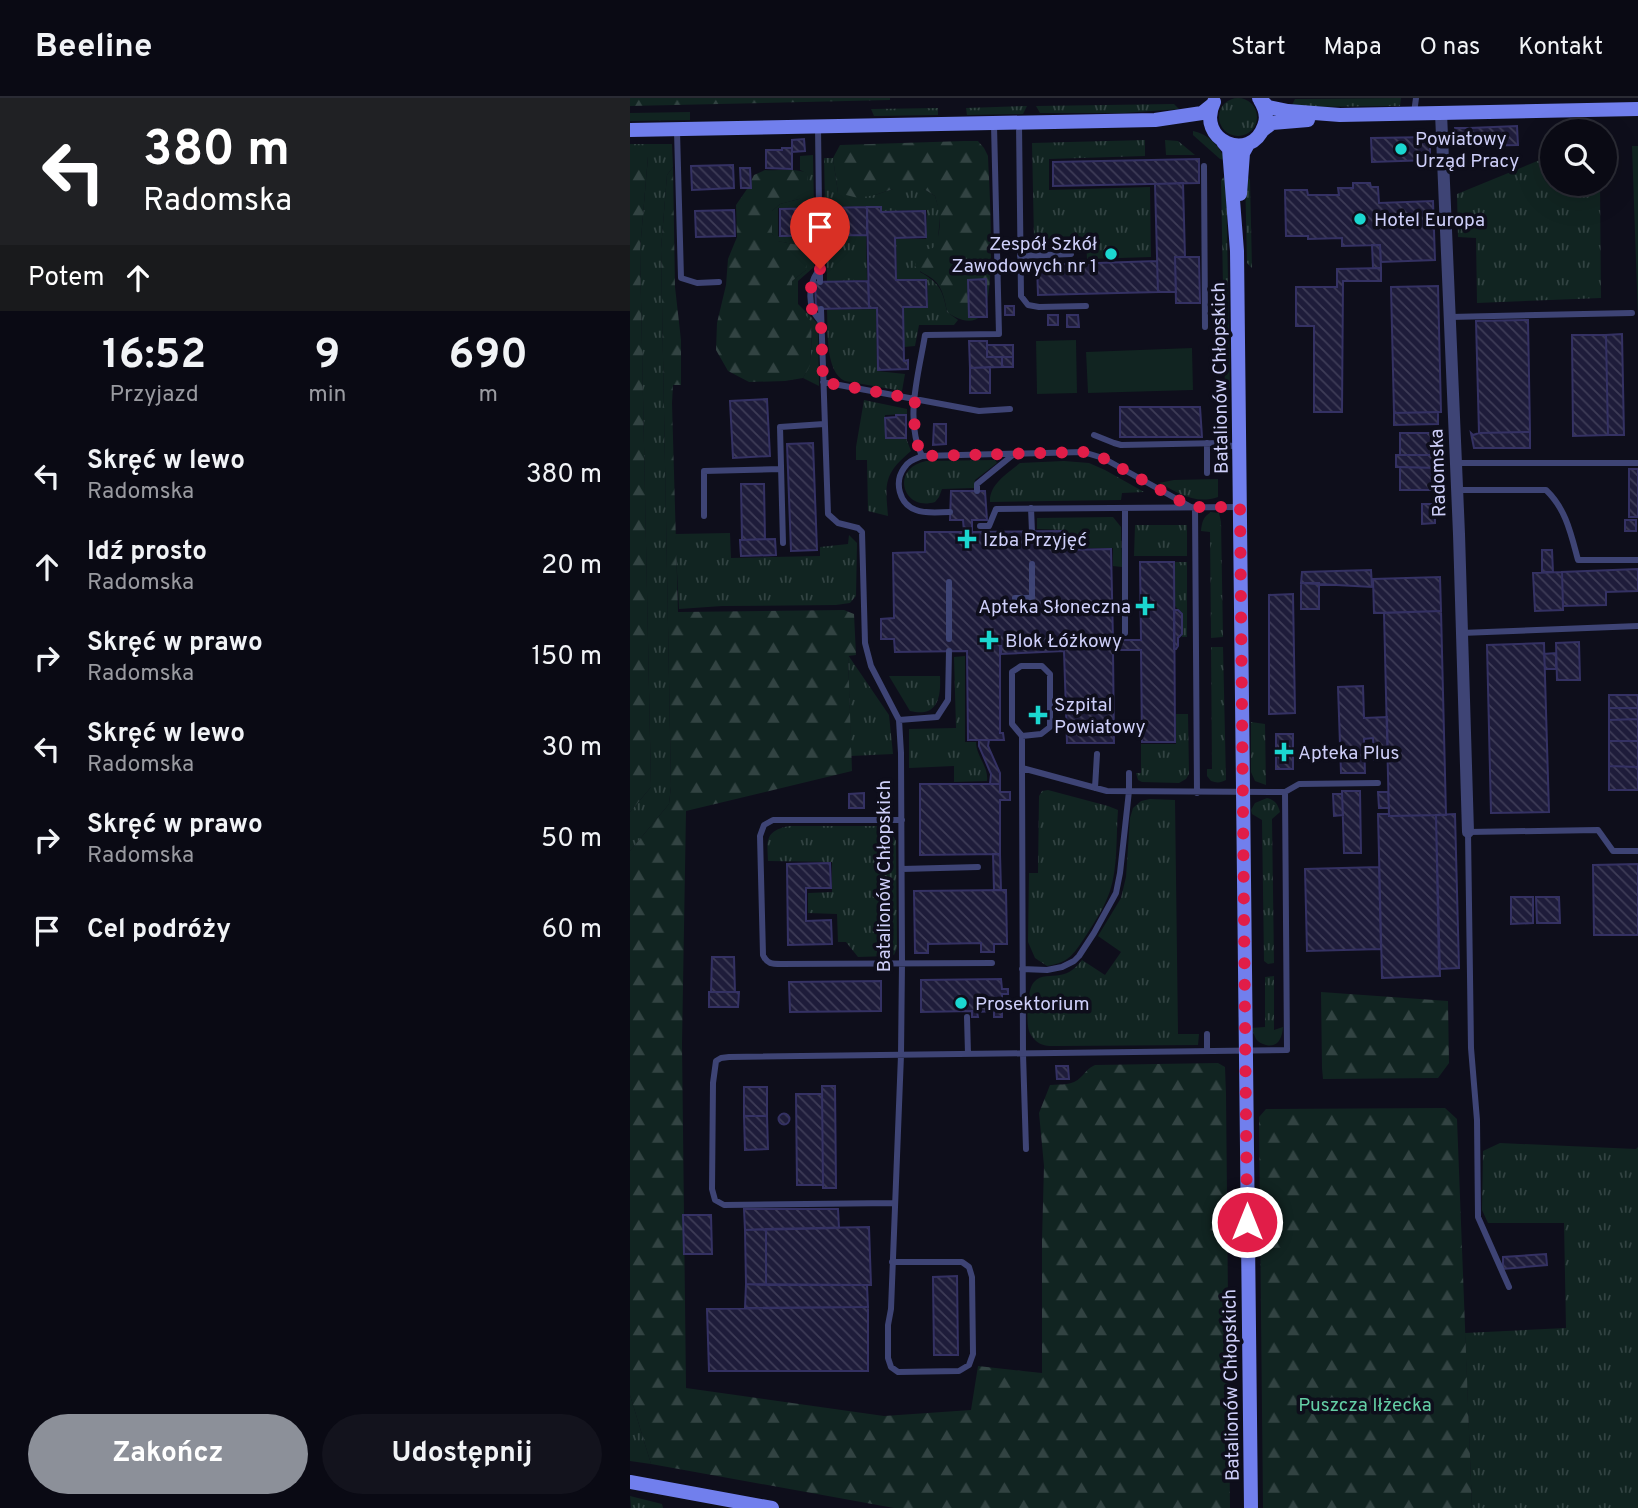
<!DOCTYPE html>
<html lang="pl">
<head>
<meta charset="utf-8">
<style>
  :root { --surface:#0a0a14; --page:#13131d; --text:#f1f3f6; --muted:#999aa0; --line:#2a2b34; --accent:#8c9099 }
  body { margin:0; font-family:Overpass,sans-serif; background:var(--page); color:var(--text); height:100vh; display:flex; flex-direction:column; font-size:26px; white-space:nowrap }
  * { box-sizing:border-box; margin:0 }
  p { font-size:23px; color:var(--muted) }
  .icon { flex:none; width:38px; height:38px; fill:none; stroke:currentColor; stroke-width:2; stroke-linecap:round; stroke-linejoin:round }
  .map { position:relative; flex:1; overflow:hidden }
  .panel { display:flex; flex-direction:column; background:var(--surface); width:630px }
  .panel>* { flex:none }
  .banner { background:#202124; color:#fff; overflow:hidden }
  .buttons { position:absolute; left:910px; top:21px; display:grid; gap:14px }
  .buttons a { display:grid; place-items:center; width:77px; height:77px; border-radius:50%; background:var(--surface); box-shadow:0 7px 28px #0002,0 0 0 2px var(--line); font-size:35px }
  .pin { position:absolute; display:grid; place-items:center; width:60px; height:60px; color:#fff; margin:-72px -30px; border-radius:50% 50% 50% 0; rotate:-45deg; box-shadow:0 0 7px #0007 }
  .pin .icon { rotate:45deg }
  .me { position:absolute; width:77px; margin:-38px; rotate:0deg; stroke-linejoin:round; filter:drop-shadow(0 0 5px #0008) }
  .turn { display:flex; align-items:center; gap:24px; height:147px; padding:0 28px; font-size:32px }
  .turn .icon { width:91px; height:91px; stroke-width:2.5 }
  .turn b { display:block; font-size:49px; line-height:60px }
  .then { display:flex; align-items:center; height:66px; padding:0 28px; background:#0003; gap:14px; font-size:26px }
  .eta { display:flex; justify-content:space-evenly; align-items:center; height:119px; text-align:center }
  .eta b { font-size:42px; font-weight:700; line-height:49px }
  .cta { display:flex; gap:14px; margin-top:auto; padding:14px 28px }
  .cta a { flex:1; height:80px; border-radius:42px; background:var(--accent); color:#fff; font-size:28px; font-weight:700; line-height:80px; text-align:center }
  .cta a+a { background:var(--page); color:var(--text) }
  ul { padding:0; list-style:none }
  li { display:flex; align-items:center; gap:21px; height:91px; padding:0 28px }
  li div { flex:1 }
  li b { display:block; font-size:26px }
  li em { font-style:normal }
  header { display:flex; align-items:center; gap:42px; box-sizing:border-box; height:98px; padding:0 35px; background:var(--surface); border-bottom:2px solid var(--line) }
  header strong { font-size:33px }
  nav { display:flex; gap:38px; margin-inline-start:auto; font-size:24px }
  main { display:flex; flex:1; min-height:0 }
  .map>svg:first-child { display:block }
  .grass { fill:url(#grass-tufts) }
  .forest { fill:url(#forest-firs) }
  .pitch { fill:#112421 }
  .building { fill:url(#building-back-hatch); stroke:#343163; stroke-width:2 }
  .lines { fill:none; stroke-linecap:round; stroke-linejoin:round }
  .lane { stroke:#3e4475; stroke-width:6 }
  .street { stroke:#3e4475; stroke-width:12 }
  .secondary { stroke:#717fed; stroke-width:14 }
  .route { stroke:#e11d48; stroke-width:12; stroke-dasharray:0 21.6 }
  .poi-dot { fill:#1bd7d0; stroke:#0e0e1b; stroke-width:2.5 }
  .labels { text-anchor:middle; stroke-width:7; stroke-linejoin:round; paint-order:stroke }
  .poi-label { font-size:19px; fill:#cecff9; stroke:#0e0e1b; text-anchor:start }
  .street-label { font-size:19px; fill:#cecff9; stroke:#0e0e1b }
  .park-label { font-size:19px; fill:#64cfa5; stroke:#0e0e1b }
</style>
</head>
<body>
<header>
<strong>Beeline</strong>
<nav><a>Start</a><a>Mapa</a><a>O nas</a><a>Kontakt</a></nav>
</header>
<main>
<section class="panel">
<div class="banner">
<div class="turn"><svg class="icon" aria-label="left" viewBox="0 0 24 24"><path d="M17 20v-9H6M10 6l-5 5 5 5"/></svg><div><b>380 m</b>Radomska</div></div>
<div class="then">Potem<svg class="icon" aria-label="ahead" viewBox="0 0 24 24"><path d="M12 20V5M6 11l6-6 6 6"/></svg></div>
</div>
<div class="eta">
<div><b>16:52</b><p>Przyjazd</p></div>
<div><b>9</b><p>min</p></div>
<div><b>690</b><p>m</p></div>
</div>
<ul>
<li><svg class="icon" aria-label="left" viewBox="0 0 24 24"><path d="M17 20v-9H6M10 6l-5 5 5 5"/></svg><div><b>Skręć w lewo</b><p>Radomska</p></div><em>380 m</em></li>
<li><svg class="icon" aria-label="ahead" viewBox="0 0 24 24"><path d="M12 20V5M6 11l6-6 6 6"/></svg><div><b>Idź prosto</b><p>Radomska</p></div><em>20 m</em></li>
<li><svg class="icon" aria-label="right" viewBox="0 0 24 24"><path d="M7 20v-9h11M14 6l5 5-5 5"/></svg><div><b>Skręć w prawo</b><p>Radomska</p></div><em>150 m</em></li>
<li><svg class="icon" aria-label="left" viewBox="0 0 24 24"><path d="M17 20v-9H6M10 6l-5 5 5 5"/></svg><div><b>Skręć w lewo</b><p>Radomska</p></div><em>30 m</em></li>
<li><svg class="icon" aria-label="right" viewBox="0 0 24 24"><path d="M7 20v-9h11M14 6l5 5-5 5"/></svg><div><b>Skręć w prawo</b><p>Radomska</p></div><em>50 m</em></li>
<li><svg class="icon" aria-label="arrive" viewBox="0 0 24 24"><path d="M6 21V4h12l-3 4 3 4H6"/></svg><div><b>Cel podróży</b></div><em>60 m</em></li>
</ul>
<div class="cta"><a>Zakończ</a><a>Udostępnij</a></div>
</section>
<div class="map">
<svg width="1008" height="1410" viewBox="0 0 1008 1410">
  <defs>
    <pattern id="grass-tufts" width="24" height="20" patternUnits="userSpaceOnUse" patternTransform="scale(1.75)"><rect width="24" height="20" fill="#112421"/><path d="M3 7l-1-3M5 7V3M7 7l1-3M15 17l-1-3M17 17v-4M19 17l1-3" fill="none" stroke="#324342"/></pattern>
    <pattern id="forest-firs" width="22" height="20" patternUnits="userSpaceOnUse" patternTransform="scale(1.75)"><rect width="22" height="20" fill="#112421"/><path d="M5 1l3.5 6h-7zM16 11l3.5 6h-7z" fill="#324342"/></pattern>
    <pattern id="building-back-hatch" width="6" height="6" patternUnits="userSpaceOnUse" patternTransform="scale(1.75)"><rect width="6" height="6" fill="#1e1c3a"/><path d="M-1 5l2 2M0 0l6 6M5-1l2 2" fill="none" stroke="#3e3c57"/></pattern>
  </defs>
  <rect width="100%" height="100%" fill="#0e0e1b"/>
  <path class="grass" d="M771,0L770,8L661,9L665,1Z
    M589 19a19 19 0 1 1 38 0a19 19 0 1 1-38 0Z
    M544,6L549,11L494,15H410L406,8Z
    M397,8L393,16L337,17L336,10Z
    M308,10V17L244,18L241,11Z
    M60,14V22L0,23V15Z
    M563,33C578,36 590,48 595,62L590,61L563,37Z
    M515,42V58L419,61V92L520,89L521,159L457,161L456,141L404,142L402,45Z
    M535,42L548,43L565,57H536Z
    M0,46H42L43,69L37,77L31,151L41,688L39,706L0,753V714L21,689L10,152L18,59H0Z
    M1002,48H1008V220Z
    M183,57L184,109L148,110V138H183L184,169L168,183V206L188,226L189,288L173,280C184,262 180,253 182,232L162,207V183L176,172L173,148L147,143L142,136V113L150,106L169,101L178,76L170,72V58Z
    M922,57V86H970L971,200L847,205L846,140L828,139L827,96Z
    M194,60H203L208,95L245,97L263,91H294L305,98L310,115L308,143L290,174C310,185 313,193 317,214L328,222L324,227H289L285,248L274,249V210L298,209L297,181H267L266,141H296L297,112L252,113V108L195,109Z
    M615,75L620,82L622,170L617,165Z
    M596,77L600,291L595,295L591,82Z
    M196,138H236L237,182L197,183Z
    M246,211L247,273L275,276L272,293L215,283C195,274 198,233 197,212Z
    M234,302L277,311V316L255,317V339L276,340L281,353C254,376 255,384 258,418L238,413L237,362H226V349Z
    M365,362L367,365L345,382L344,390L312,391L309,399L305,404C272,414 260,370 296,363Z
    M434,363L459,365L475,372L514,394L492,395L491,402L360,404C359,386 378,375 390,365Z
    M588,381V399C565,407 549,395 529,385L544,382Z
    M581,414L589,415L591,424L593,539L581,540L580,434L571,433C572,424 573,419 581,414Z
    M483,419L491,429L492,469L483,468V450H435V432L407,431V420Z
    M505,427H557V458H504Z
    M100,435L101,460L190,458V449L218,446L219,437L227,445L226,498L220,505L206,507L92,508L49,511L45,436Z
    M545,464H557V539H552V516L545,508Z
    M581,549H593L596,682C590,685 587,685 581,683L577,678V671H582Z
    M218,557L259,617L263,656L221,658Z
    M335,558V644H346C346,658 359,669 357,683L324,684V668L279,670V631L326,630L324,559Z
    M259,578H310C311,599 308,620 280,613Z
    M546,616H558L559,676L556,681L549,685L512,684L508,682L506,675H511V646H546Z
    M621,624L635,626L636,687L625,683L621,674Z
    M418,692L478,708L488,712C486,737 488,769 480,793C475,808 466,822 457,836C444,855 441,864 417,868L405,860L398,844L399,775H408L409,698L412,693Z
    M637,700C645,702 648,706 650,714L642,721L644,865L638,866L634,863L632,722L622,716L621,712L625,705Z
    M520,701L545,702L548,936H569L568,947L425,948C418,948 411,948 405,942C402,939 400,936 399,933C396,924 397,891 404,884C411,876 421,879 430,877C439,876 447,869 452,862L475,877L491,854L468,838L491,800L496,779L500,720L503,710L511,703Z
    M159,728H253L260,732L266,743L267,850L264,857L258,858L228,859L216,844H208L207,816L178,815V795L202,794V764L138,763C137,742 135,733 159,728Z
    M644,878V932L653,929C652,939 649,950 636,947C632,946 628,944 626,941C624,937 623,933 621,930L635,929V879Z
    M870,1045L1006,1051L1008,1049V1410H842L835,1235L936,1230L934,1125H858L852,1112L853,1053Z
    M0,1297L21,1366L0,1363Z
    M0,1398L32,1406L33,1410H1Z"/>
  <path class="forest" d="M0,0H260V2L0,8Z
    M334,43H348L354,50L358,58C359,85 367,199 352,217C341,228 327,221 317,214C315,203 313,190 304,182C297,176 290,175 285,168C288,156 290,152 303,150C313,135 310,114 305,98L294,91H263L245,97L228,100L208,95L203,60L210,47Z
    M18,58L10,152L21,689L0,714V59Z
    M43,69L45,189L51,242V287H43L42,305L48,514L214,512L224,516L226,557L218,558L222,673L56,713L52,946L56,1290L254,1318L341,1312L348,1268L412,1275V1141L414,1068L409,1015L420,987C432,986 442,988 451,979C456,974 458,970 465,967L588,965L595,969L596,996L600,1410H264L21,1366L0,1297V753L39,706L41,688L31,151L37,77Z
    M135,72C149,73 165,70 178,75L177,92L169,101L150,106L142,113V136L148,143L173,148L178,159L176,172L162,183V206C184,221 182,225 181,249C180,267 183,264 173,280L155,283L119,284L98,273L86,252L87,225L96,187L98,161L107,139L106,107L117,91L124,77Z
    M691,894L818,903L819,965L808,980L693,981L692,970Z
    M815,1010L827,1021L842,1410H633L629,1019L636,1011Z"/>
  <path class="pitch" d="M446,242L447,295L407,296L406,243Z
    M562,250L563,292L458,295L456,254Z"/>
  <path class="building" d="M887,28L888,47L841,48L840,30Z
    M825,30H840L841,41L825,42Z
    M800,39V62L742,64L741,40Z
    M174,41L175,53L162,54V42Z
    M152,50H162V71L136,70V52H152Z
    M569,61V85L423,88V64Z
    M103,67L104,90L62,92L61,68Z
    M110,70H120L121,90H111Z
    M553,85L555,159H545L546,194H528L525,86Z
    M723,85H740L741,89H748L749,105L803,103L805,162L751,164L750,147L712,148V140L678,141V138H656L655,92H677L678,97H709L708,90H723Z
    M237,109V137L150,138V111Z
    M237,109H251V114L295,113L296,139L265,140L266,182H296L297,209H273L274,263L278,262V271L248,272L247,210H239Z
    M104,112L105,138L66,139L65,113Z
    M742,147H750L751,170H743Z
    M545,159H569L570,205H546Z
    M527,163L528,194L408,197L407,167Z
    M751,170V183H713L712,314H684V228H666V189H707V171Z
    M356,181L357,219H339L338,182Z
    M238,183L239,210L186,211L185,184Z
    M808,188L811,314L764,315L761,189Z
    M375,208H384V217H375Z
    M418,217H428V227H418Z
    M437,217H448L449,229H437Z
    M898,222L900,334L849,335L846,223Z
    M992,236L994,337H978L976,237Z
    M942,237H976L978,337L943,338Z
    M339,243H357V259H372V269L340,270Z
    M357,247H383V259H357Z
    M372,259H383V269H372Z
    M360,269V295H340V270Z
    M137,301L140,358L103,360L100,303Z
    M490,309H570L572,339H490Z
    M808,314V326L764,327V315Z
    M266,317H276V340H256L255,320L266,319Z
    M304,326H316V346L303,347Z
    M900,334V350H844L841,335L843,337L849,335Z
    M770,335H810V357H770Z
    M183,345L187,452L161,453L157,346Z
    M766,357H810V370L766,369Z
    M770,369L810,370V392H770Z
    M999,371H1008V419H999Z
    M111,386H134L135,441L112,442Z
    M321,393H355L357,422H342V434L433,433L434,452L481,451L483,542H511L510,464H544L545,644H512L511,552H483L484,645H437L434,553L371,556V548H370V635H373L374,642H338L337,553L265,554L264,541H251V521L264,520L263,455L295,454V434H334L333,422H320Z
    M792,406H805V425L792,426Z
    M995,422H1006V433H995Z
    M145,441L146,457L111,458L110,442Z
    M912,452H922L923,474H912Z
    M1008,471V493L976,494V507L933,508L932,474Z
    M741,472L742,489L671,485L672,474Z
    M932,474L933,512L905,513L903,475Z
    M810,479L811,513L744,515L743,481Z
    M671,485H689V511H671Z
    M663,496L665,615L639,616V497Z
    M544,512H548L552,516V536L548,540V548L546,551H544Z
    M811,513L816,717L759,718L754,515Z
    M949,544L950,582H927L926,545Z
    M914,545L919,714L861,715L857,547Z
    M926,555V571H915L914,556Z
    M733,588L734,620L757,619L758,661L744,662L743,640L734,641L735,675H711L708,589Z
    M979,597H1008V610H979Z
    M979,610H1008V621L979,622Z
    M1008,621V643H979V622Z
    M646,636H663V671H646Z
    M349,642H359L358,648L370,675V686H360L361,676L349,648Z
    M979,643H1008V669L979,668Z
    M979,668L1008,669V692H979Z
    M290,686H370V694H380V702H370V756L290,757Z
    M712,693H730L731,755H714Z
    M748,694H758L759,710H749Z
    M234,695V710H219V696Z
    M703,696H712L713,717L704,718Z
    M748,716H759V718L806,717L810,878L752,880Z
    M825,716L829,870L809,871L806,717Z
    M363,756H370L371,792H364Z
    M200,765L201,790H176V823L201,822L202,846L158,847L157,766Z
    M1008,766V837H964L963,767Z
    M749,769L751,851L677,853L675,771Z
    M376,792L377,846H364V854H351V845L298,846V855H285L284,793Z
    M881,799H903V825L881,826Z
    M906,799H929L930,825H907Z
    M82,859H104L105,894H81Z
    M371,881L372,891H378V896H372V919H364V913L347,914L348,919H342V913L291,914V882Z
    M251,883V913L160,914L159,884Z
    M79,894H109L108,909H79Z
    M426,968H438L439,981H427Z
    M192,988H205L206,1090H193Z
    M114,989H137V1018H114Z
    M166,996H192L193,1087H167Z
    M148.5 1021a5.5 5.5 0 1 1 11 0a5.5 5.5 0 1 1-11 0Z
    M114,1018H137L138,1051L115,1052Z
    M114,1111H208L209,1130L115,1132Z
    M53,1117H81L82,1156H54Z
    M239,1129L241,1187H136V1131Z
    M136,1131V1187L116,1186L115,1132Z
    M916,1156L917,1167L873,1171V1159Z
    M327,1178L328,1257H304L303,1179Z
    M116,1186L237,1187L238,1209L115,1210Z
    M238,1209V1273H79L77,1211Z"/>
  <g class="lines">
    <path class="lane" d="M784,15L786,0
      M389,26L391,198L398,207L409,209L456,208
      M188,28L189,110
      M47,33L51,180L67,185L89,184
      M574,68L575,229
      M190,137V184
      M390,158L441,156
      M190,171C180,181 178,200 183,213C185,217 188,220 190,223
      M191,211L198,416L208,425L228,430L232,434L235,545L241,568L269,622L271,655L272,865L271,957L261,1211L258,1227V1260L261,1269L268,1274L329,1273L339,1267L343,1256L342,1179L339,1169L332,1164H262
      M820,219L1002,215
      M193,284L349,313L380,311
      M464,337L484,345L491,347L593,345L608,350
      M577,345V375
      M292,358C274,322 289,275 295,237L369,236L364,27
      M826,365H1008
      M827,392H916C936,411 941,436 948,462H1007
      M347,393V386L384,356
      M565,409L567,695
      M401,410L402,434
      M495,410V535
      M320,414C309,414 296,416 286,412C269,406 264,384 274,370C278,363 285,361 292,358L453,354L473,360L561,409
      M74,418V373L151,371
      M350,428H359L366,411L610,409
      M153,445L150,329L194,326
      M319,484V541
      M385,500H402V466
      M831,535L1008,528
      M269,622L307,619L318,602L319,553
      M392,638L382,626V574L391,568H412L420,576V629L411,636L392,638V670
      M465,690L467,656
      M272,722H143L134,727L130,738L133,857C137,866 142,866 151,866L362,865
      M272,771L348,769
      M392,871L417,872L432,869L444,863L449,858L464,835L486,795L490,775L499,693V675
      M337,919L338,956
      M577,953V936
      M396,1051L393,956L392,670L477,693L655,694L669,686L748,685
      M264,1105L94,1107L85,1102L82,1091L83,985L86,963L91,960L99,959L657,952L655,694
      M879,1189L848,1119L847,1022L841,950L838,734L968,732L983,753H1008"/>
    <path class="street" d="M811,15L829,436L838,734"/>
    <path class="secondary" d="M629,0L638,9L658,13L710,17L1008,11
      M584,4C565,43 621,66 634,28C638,19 635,10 630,2
      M0,32L525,22L572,15L582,7
      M633,32L642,25L678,22
      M593,44L599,51L607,153L621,1410
      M610,96L613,55L618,46
      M0,1384L142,1410"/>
  </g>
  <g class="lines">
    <path class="route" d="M190,171L184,176L181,187L182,211L191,225L193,284L285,301C284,321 283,339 292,358L453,354L473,360L561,409H610L617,1124"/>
  </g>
  <g class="poi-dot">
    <circle cx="771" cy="51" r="7"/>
    <circle cx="730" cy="121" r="7"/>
    <circle cx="481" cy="156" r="7"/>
    <path d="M333.5 430.5h7v7h7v7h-7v7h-7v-7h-7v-7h7z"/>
    <path d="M511.5 497.5h7v7h7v7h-7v7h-7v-7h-7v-7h7z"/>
    <path d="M355.5 531.5h7v7h7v7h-7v7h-7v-7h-7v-7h7z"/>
    <path d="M404.5 606.5h7v7h7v7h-7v7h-7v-7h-7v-7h7z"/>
    <path d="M650.5 643.5h7v7h7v7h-7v7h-7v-7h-7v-7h7z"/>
    <circle cx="331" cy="905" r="7"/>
  </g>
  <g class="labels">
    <g class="poi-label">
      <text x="785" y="47">Powiatowy<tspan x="785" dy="22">Urząd Pracy</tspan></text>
      <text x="744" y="128">Hotel Europa</text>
      <text x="467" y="152" text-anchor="end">Zespół Szkół<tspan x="467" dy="22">Zawodowych nr 1</tspan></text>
      <text x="353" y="448">Izba Przyjęć</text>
      <text x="501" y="515" text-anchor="end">Apteka Słoneczna</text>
      <text x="375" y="549">Blok Łóżkowy</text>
      <text x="424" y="613">Szpital<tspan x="424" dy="22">Powiatowy</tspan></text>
      <text x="668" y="661">Apteka Plus</text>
      <text x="345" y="912">Prosektorium</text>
    </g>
    <g class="street-label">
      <text transform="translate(589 280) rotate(-91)" y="7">Batalionów Chłopskich</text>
      <text transform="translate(807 375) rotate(-92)" y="7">Radomska</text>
      <text transform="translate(253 778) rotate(-90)" y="7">Batalionów Chłopskich</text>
      <text transform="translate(600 1287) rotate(-91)" y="7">Batalionów Chłopskich</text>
    </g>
    <g class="park-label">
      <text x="735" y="1313">Puszcza Iłżecka</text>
    </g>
  </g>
</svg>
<div class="buttons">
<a><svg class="icon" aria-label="search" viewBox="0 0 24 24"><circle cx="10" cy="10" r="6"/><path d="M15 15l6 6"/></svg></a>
</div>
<div class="pin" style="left:190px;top:171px;background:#d93025"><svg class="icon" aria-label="arrive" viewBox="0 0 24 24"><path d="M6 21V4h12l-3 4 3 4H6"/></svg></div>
<svg class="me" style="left:617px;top:1124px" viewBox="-20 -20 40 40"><circle r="17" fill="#e11d48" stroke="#fff" stroke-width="3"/><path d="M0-11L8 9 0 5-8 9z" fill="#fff"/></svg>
</div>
</main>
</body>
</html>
